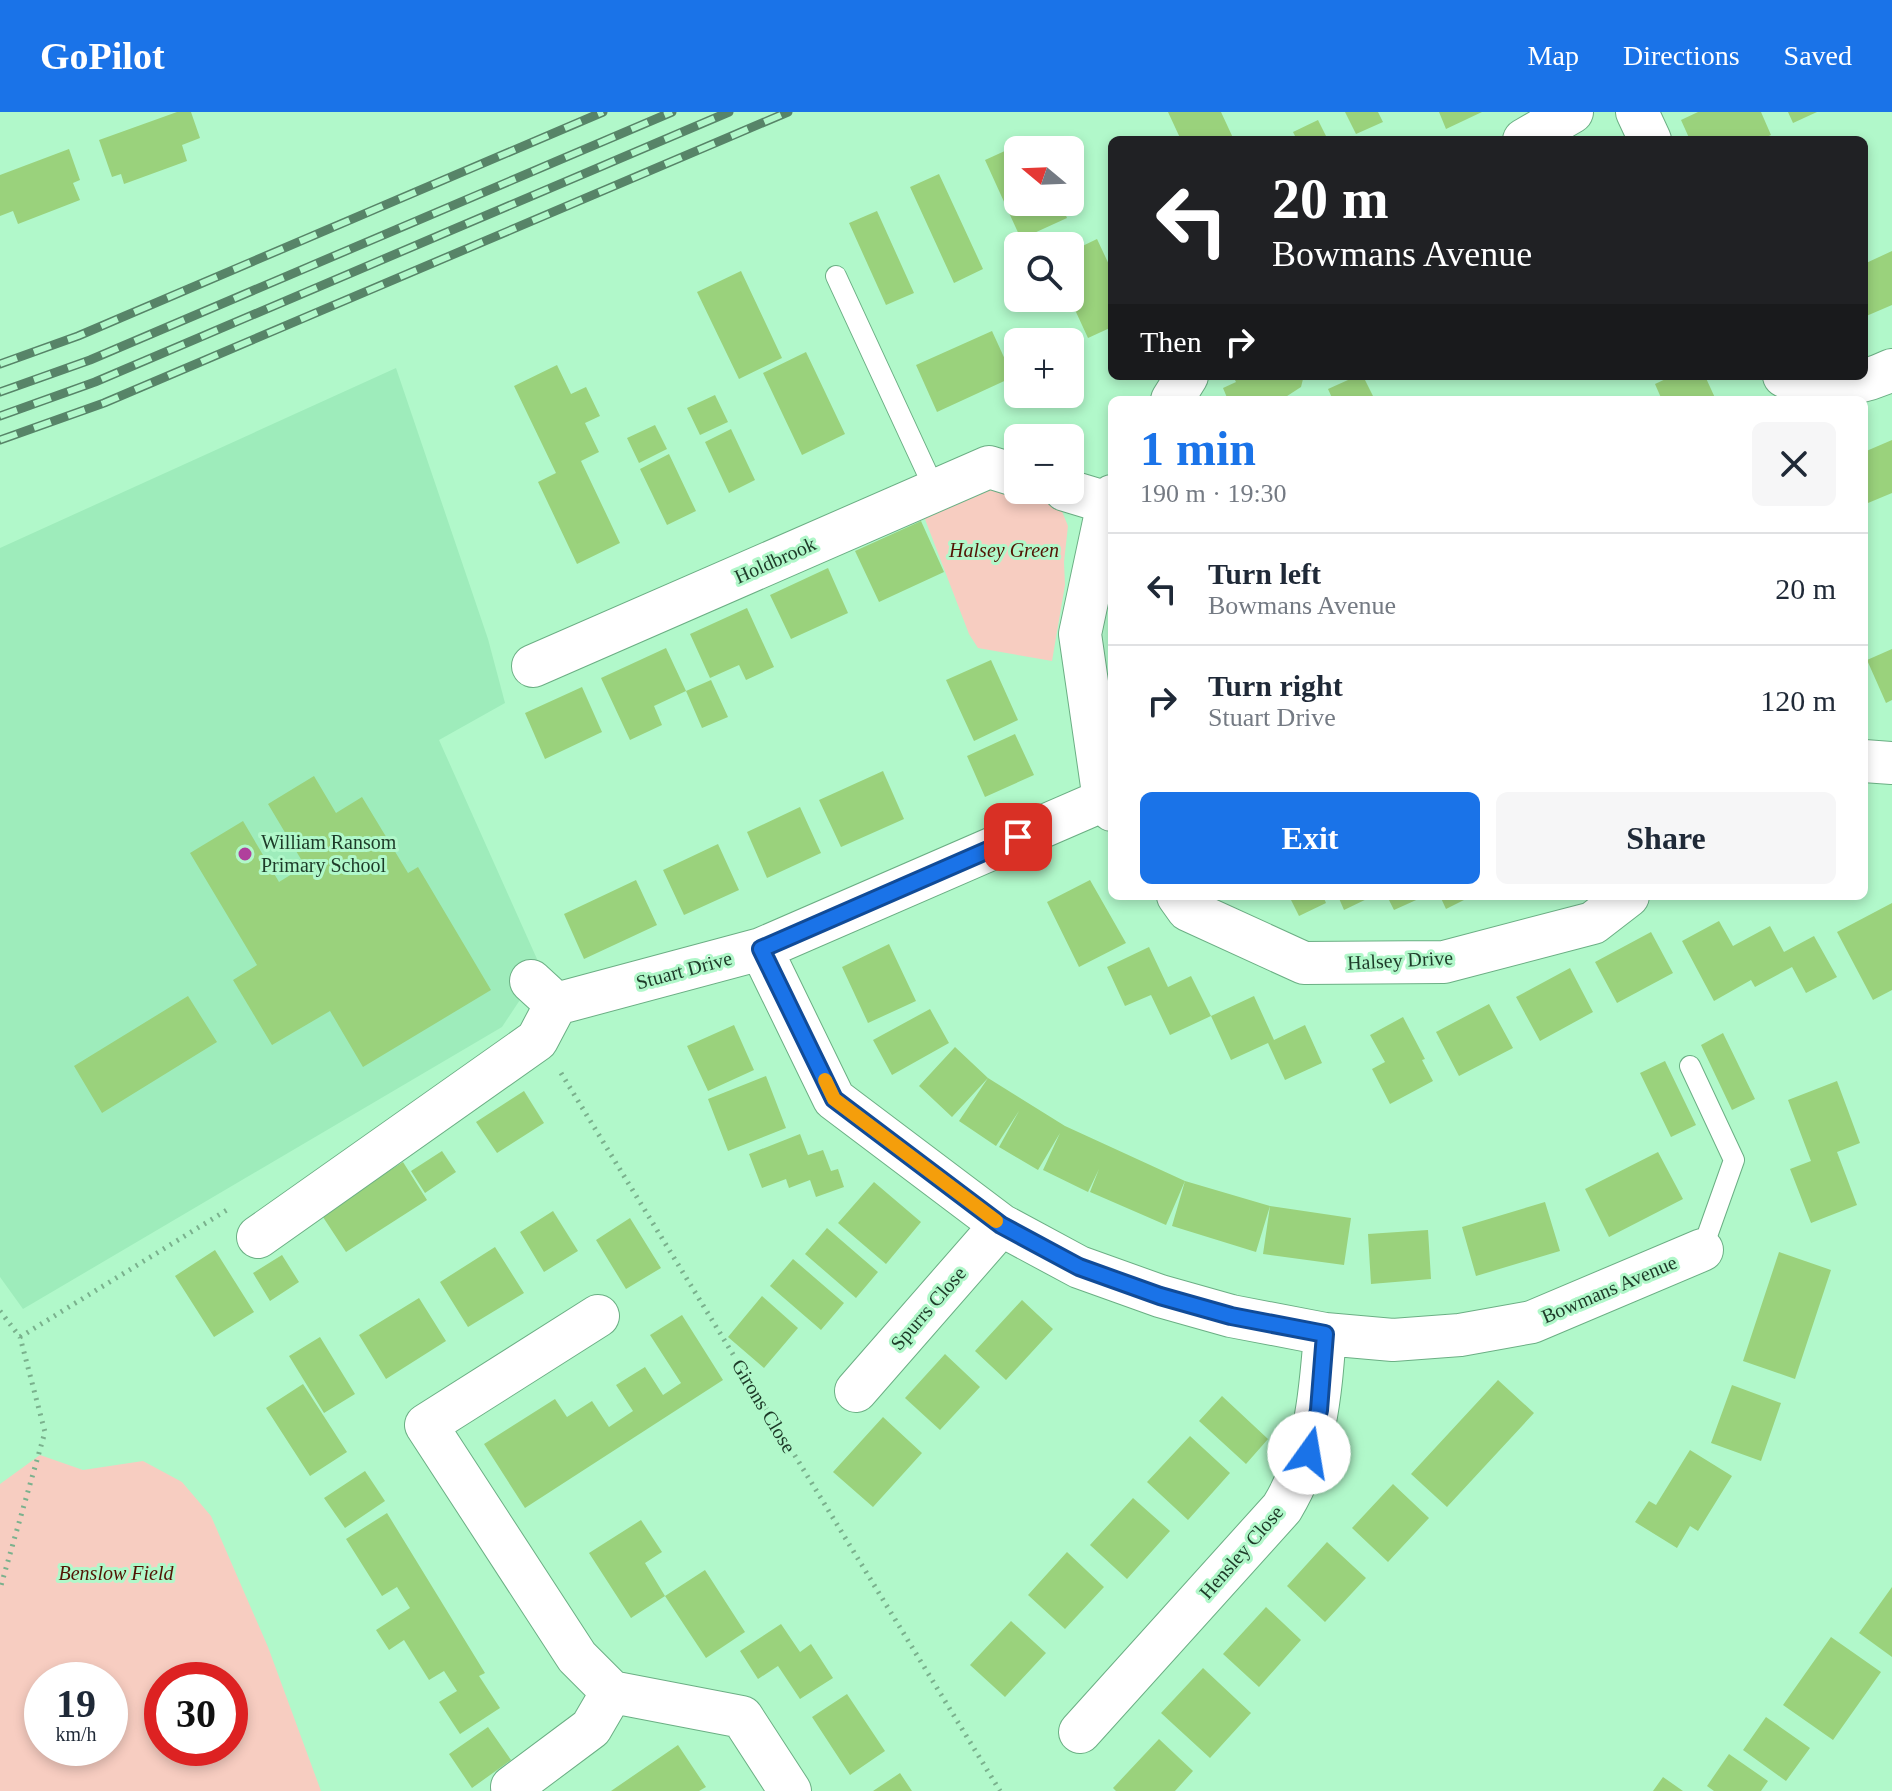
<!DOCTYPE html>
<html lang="en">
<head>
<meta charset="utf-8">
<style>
  :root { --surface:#fff; --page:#f6f6f7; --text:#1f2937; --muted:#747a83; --line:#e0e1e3; --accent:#1a73e8 }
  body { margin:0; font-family:Georgia,serif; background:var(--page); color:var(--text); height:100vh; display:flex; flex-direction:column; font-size:30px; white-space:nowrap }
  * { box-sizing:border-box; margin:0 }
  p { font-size:26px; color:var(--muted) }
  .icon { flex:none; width:44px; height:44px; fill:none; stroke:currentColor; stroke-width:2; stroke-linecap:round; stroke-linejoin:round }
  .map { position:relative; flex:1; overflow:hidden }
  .sheet { position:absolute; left:1108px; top:284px; width:760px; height:504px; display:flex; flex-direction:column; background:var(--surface); border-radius:12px; box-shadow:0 4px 12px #0003 }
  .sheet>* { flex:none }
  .hud { position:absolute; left:1108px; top:24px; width:760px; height:244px; border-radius:12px; box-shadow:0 4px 12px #0003; background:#202124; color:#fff; overflow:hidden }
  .needle { width:52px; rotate:289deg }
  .fabs { position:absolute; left:1004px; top:24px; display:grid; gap:16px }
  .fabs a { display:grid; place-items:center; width:80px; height:80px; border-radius:12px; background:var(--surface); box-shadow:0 4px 12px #0003; font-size:40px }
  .speed { position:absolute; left:24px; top:1550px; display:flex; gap:16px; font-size:40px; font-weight:700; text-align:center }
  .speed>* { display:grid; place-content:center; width:104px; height:104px; border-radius:50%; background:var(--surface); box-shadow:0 4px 12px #0003; line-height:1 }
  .speed small { font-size:20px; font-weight:400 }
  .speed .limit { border:12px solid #d22; background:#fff; color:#111 }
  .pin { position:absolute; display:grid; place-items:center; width:68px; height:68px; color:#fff; margin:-34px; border-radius:16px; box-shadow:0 4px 12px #0006 }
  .me { position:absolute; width:88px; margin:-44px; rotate:13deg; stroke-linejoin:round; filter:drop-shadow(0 0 6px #0008) }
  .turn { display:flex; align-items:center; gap:28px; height:168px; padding:0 32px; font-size:36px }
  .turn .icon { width:104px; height:104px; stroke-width:2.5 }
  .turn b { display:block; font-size:56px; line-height:68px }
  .then { display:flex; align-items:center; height:76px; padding:0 32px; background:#0003; gap:16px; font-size:30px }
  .round { display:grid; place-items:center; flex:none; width:84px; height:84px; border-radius:12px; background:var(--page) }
  .head { display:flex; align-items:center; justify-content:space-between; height:136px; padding:0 32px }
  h1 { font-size:48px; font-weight:700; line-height:60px; color:var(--accent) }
  .action { display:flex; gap:16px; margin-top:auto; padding:16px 32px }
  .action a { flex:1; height:92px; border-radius:12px; background:var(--accent); color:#fff; font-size:32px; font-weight:700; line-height:92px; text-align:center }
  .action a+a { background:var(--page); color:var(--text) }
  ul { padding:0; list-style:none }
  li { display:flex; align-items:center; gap:24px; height:112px; padding:0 32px; border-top:2px solid var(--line) }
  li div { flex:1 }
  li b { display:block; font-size:30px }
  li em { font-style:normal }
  header { display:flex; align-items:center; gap:48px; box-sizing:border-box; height:112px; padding:0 40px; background:var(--accent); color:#fff }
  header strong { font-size:38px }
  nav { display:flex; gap:44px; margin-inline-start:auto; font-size:28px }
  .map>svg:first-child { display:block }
  .built { fill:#9eecbb }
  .green { fill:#f7cdc1; fill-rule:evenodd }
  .building { fill:#9ad27c }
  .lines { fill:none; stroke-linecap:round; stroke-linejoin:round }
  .lane-casing { stroke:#6baf84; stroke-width:22 }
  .street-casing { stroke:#6baf84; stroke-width:44 }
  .path { stroke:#7ab18d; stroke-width:5; stroke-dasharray:2 6; stroke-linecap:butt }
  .lane { stroke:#fff; stroke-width:20 }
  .street { stroke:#fff; stroke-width:42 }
  .rail-casing { stroke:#578468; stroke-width:9 }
  .rail { stroke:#b1f8ca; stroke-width:6; stroke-dasharray:18; stroke-linecap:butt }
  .route-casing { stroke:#114b97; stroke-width:20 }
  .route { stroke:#1a73e8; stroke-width:14 }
  .slow { stroke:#f59e0b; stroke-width:14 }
  .poi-dot { fill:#b0409c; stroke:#b1f8ca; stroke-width:3 }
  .labels { text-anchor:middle; stroke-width:6; stroke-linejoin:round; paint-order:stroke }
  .park-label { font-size:20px; font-style:italic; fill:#521404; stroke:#b1f8ca }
  .street-label { font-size:20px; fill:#1d3a28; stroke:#b1f8ca }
  .poi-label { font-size:20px; fill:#1d3a28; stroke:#b1f8ca; text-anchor:start }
</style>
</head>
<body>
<header>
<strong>GoPilot</strong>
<nav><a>Map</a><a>Directions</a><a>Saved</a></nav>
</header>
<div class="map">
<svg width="1892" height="1679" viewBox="0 0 1892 1679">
  <rect width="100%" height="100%" fill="#b1f8ca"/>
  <path class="built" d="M396,256L488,527L505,591L439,628L541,856L502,915L23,1197L0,1165V436Z"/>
  <path class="green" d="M986,367L1018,378H1039L1048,381L1059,392L1068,414L1064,450L1065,473L1052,549L978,536L969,522L923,402Z
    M40,1343L83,1358L143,1349L182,1370L211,1404L268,1535L321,1679H0V1372ZM42,1568H110V1636H42ZM162,1568H230V1636H162Z"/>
  <path class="building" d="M177,0H191L200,26L182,33L187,49L124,72L121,62L112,65L99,28Z
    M1168,0H1221L1234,28H1181Z
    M1345,0H1378L1383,10L1356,22Z
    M1439,0H1482L1446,17Z
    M1698,0H1761L1771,23L1759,28H1690L1681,8Z
    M1788,0H1817L1793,11Z
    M1318,8L1328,28H1297L1293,20Z
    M1031,27L1036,38H1018V90H1060L1067,106L1021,127L985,48Z
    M69,37L80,68L73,71L80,88L18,112L13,99L0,104V63Z
    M939,62L983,157L954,171L910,75Z
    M877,99L914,181L886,193L849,111Z
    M1097,127L1112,159V215L1088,226L1070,187V140Z
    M1892,139V193L1864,205V152Z
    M741,159L782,246L739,267L697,180Z
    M992,219L1013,265L937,300L916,253Z
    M806,240L845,322L802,343L763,261Z
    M557,253L571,282L586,275L600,304L585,311L599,340L581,349L620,431L577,452L538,370L556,361L514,274Z
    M1233,264H1301L1303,267L1301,275L1281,288H1228L1223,276L1236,270Z
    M1346,264H1363L1375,288H1333L1328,277L1348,268Z
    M1672,264H1705L1716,288H1662L1655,272Z
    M715,283L728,310L700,323L687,296Z
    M655,313L667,337L639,351L627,326Z
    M731,317L755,368L729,381L705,330Z
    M1892,328V381L1868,391L1864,383V340Z
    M669,342L696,399L667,413L640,357Z
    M921,409L944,460L879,490L855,439Z
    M828,456L848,501L791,527L770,483Z
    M747,496L774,555L746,568L739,553L710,566L690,522Z
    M666,536L686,579L654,594L662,613L630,628L601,566Z
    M1892,537V588L1886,591L1867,548Z
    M991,548L1018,608L974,629L946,568Z
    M711,568L728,605L702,616L686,579Z
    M582,575L602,620L545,647L525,601Z
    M1015,622L1034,663L985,685L967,644Z
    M883,659L904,707L841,735L819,688Z
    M314,664L336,701L362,685L408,761L418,755L491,878L363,955L330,899L272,933L233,868L257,853L190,741L243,709L279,770L305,754L268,692Z
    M800,695L821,741L767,766L747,720Z
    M718,732L739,778L684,803L663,758Z
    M636,768L657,813L584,847L564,802Z
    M1090,768L1126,831L1079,855L1047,790Z
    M1289,784H1323L1326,791L1299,804Z
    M1338,784H1373L1344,798Z
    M1387,784H1425L1394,798Z
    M1440,784H1472L1446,797Z
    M1892,791V878L1873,888L1837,820Z
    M1719,809L1733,834L1770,814L1784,840L1814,824L1837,865L1806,881L1792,855L1755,875L1751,868L1714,889L1682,829Z
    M1651,820L1673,861L1617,891L1595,850Z
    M889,832L916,889L868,911L842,855Z
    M1149,835L1168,875L1191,864L1211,904L1170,923L1151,883L1125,894L1107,855Z
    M1570,856L1593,900L1540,929L1516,885Z
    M188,884L217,930L102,1001L74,954Z
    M1254,884L1274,928L1305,913L1322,951L1285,968L1268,931L1231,948L1211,904Z
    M1489,892L1513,936L1459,964L1436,920Z
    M930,897L949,931L892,963L873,928Z
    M1403,905L1425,947L1422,948L1433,969L1390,992L1372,957L1385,950L1370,923Z
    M734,913L754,958L708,979L687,934Z
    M1723,921L1755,987L1732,998L1701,933Z
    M955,935L988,966L1065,1014L1185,1069L1166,1113L1090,1080L1099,1057L1088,1080L1043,1058L1060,1021L1038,1058L999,1035L1019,999L996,1034L959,1009L988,966L952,1005L919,974Z
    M1665,949L1696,1013L1671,1025L1640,961Z
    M766,964L786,1016L728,1039L708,987Z
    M1837,969L1860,1031L1837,1040L1857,1093L1811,1111L1790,1057L1811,1049L1788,988Z
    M524,979L544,1011L497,1041L476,1010Z
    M800,1022L808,1043L823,1038L831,1059L838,1057L844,1075L816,1085L810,1068L789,1076L786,1067L762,1076L749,1042Z
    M442,1039L456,1060L425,1081L411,1059Z
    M1658,1040L1683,1087L1609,1125L1585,1077Z
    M403,1050L427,1088L346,1140L321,1102Z
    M1185,1069L1270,1094L1256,1140L1172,1114Z
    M874,1070L921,1110L886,1152L838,1111Z
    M1545,1090L1560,1139L1476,1164L1462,1115Z
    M1270,1094L1351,1106L1344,1153L1263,1142Z
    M553,1099L578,1139L544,1160L520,1120Z
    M630,1106L661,1156L626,1177L596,1128Z
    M827,1116L878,1160L856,1186L805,1142Z
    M1428,1118L1431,1167L1371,1172L1368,1122Z
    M495,1135L524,1181L468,1215L440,1170Z
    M215,1138L254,1200L214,1225L175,1164Z
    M1779,1140L1831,1158L1795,1267L1743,1249Z
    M282,1143L299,1170L270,1189L253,1161Z
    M793,1147L844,1191L821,1218L770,1174Z
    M762,1184L798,1216L764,1256L728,1225Z
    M419,1186L446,1229L386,1267L359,1223Z
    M1022,1188L1053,1217L1006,1268L975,1239Z
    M682,1203L723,1268L525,1396L484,1332L555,1287L567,1305L592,1289L609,1315L633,1299L616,1273L645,1255L663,1283L681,1271L650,1223Z
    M320,1225L355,1282L324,1301L289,1244Z
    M945,1242L980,1275L940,1318L905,1286Z
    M1498,1268L1534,1301L1447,1395L1411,1362Z
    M303,1272L347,1340L310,1364L266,1296Z
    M1732,1273L1781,1291L1761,1349L1711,1331Z
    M1222,1284L1268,1327L1246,1352L1199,1309Z
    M883,1305L922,1341L873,1395L833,1360Z
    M1190,1324L1230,1361L1188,1408L1147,1370Z
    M1690,1338L1732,1364L1698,1419L1690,1414L1677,1436L1635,1410L1649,1389L1656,1393Z
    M365,1359L385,1389L345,1416L324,1386Z
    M1393,1372L1429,1406L1388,1450L1352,1416Z
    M1133,1386L1170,1419L1127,1467L1090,1433Z
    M387,1401L485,1561L479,1564L500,1596L460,1622L439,1590L457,1579L444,1559L429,1568L404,1528L389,1538L376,1518L410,1496L397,1475L382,1484L346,1427Z
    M641,1408L662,1440L645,1451L665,1484L631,1506L589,1441Z
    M1327,1430L1366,1466L1325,1510L1287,1474Z
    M1067,1440L1104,1475L1065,1517L1028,1483Z
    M705,1458L745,1520L706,1546L665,1484Z
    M1892,1475V1545L1859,1521Z
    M1266,1495L1301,1528L1259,1575L1223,1542Z
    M1011,1509L1046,1541L1005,1585L970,1553Z
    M781,1512L800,1540L811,1532L833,1566L800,1587L778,1554L758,1567L740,1539Z
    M1831,1525L1881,1560L1833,1628L1783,1593Z
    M1203,1556L1251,1601L1210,1646L1161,1601Z
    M847,1582L885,1639L850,1663L812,1605Z
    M1766,1605L1810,1636L1786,1669L1743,1638Z
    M488,1615L511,1648L472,1676L449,1642Z
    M1159,1627L1193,1659L1175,1679H1116L1113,1676Z
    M678,1633L706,1675L699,1679H611Z
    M1729,1642L1768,1669L1761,1679H1714L1707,1674Z
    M900,1661L912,1679H873Z
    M1663,1665L1683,1679H1653Z"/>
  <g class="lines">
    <defs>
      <path id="lane" d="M836,164L935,378
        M1690,954L1734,1048L1702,1138"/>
      <path id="street" d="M1637,0L1650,28
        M1524,28L1572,0
        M1784,264C1821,280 1856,275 1892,258
        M1172,288L1187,264
        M1065,378L1108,391
        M1112,384L1108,391L1080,522L1104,688L1112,698
        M533,554L989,355L1018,364
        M1864,649L1892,651
        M1178,784L1188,798L1304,851L1444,850L1593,811L1628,784
        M761,837L834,987L1001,1113L1079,1155L1160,1184L1231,1204L1325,1222L1393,1228L1460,1223L1532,1210L1702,1138
        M531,869L556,892L761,837L1104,688
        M258,1125L537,928L556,892
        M598,1204L426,1313L577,1545L612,1580L742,1605L790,1679
        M856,1279L1001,1113
        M1080,1620L1282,1396C1316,1339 1320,1287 1325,1222
        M512,1675L591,1616L612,1580"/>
    </defs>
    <use href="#lane" class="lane-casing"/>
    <use href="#street" class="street-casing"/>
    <path class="path" d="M561,961L1000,1679
      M0,1199L20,1225L45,1320L0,1477
      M20,1225L227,1098"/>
    <use href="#lane" class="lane"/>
    <use href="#street" class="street"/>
    <defs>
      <path id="rail" d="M0,252L78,224L603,0
        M0,280L90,248L672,0
        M0,304L95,270L729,0
        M0,328L104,291L788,0"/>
    </defs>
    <use href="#rail" class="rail-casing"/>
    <use href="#rail" class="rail"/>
  </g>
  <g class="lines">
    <defs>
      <path id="route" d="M1018,725L761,837L834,987L1001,1113L1079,1155L1160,1184L1231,1204L1325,1222L1319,1298L1309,1341"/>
    </defs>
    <use href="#route" class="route-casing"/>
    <use href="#route" class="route"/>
    <path class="slow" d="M825,968L834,987L996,1109"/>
  </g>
  <circle class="poi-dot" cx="245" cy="742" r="8"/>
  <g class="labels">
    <g class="park-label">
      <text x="1004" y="445">Halsey Green</text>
      <text x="116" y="1468">Benslow Field</text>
    </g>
    <g class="street-label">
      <text transform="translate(775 448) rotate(-24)" y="7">Holdbrook</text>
      <text transform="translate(1400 848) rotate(-3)" y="7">Halsey Drive</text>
      <text transform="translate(684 858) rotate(-15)" y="7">Stuart Drive</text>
      <text transform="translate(1609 1177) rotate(-23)" y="7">Bowmans Avenue</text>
      <text transform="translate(928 1196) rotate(-49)" y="7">Spurrs Close</text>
      <text transform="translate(764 1294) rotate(59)" y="7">Girons Close</text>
      <text transform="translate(1241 1440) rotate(-49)" y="7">Hensley Close</text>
    </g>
    <g class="poi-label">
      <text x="261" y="737">William Ransom<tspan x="261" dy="23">Primary School</tspan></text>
    </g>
  </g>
</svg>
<div class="fabs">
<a><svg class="needle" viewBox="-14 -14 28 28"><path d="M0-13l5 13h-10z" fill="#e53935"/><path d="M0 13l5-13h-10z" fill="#747a83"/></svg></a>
<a><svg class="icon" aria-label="search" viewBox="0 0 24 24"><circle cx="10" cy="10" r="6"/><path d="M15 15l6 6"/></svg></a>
<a>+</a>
<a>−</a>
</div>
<div class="speed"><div>19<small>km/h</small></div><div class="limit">30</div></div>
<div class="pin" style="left:1018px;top:725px;background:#d93025"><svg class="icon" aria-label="arrive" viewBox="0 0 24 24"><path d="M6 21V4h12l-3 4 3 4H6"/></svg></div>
<svg class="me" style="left:1309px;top:1341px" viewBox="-20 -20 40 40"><circle r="19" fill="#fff"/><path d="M0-13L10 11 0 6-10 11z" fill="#1a73e8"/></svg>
<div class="hud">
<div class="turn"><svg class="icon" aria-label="left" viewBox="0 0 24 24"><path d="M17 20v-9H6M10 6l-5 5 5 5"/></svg><div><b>20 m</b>Bowmans Avenue</div></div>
<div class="then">Then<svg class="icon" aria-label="right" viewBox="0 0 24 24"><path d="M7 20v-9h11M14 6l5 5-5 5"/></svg></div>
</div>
<section class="sheet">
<div class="head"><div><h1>1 min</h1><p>190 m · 19:30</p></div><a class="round"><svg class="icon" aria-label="close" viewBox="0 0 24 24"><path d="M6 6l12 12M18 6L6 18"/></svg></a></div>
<ul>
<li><svg class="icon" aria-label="left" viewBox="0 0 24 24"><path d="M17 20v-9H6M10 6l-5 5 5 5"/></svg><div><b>Turn left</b><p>Bowmans Avenue</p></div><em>20 m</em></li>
<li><svg class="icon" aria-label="right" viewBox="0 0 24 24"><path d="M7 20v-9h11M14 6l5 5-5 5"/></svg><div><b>Turn right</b><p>Stuart Drive</p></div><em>120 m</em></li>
</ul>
<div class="action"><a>Exit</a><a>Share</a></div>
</section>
</div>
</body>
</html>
